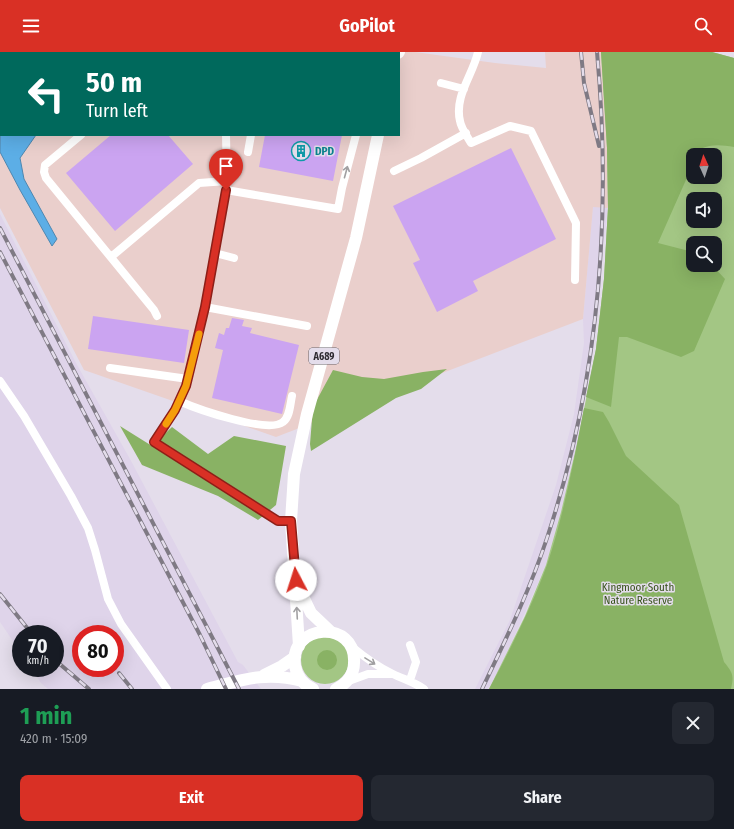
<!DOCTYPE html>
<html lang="en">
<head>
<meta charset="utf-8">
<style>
  :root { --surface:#171b24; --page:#242831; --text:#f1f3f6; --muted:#9ea1a6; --accent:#d93025 }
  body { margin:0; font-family:"Fira Sans Condensed",sans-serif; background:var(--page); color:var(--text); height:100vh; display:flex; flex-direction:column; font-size:15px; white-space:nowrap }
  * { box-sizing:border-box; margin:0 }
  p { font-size:13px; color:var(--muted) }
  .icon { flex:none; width:22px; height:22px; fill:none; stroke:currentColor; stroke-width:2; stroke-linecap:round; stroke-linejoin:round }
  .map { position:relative; height:637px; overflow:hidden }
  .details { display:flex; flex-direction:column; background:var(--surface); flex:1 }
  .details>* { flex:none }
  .banner { position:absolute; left:0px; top:0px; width:400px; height:84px; box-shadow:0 4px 16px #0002; background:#00695c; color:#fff; overflow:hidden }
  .needle { width:26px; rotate:357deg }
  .fabs { position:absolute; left:686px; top:96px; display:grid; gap:8px }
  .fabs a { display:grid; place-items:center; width:36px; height:36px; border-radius:8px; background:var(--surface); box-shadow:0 4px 16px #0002; font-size:20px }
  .speed { position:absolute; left:12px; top:573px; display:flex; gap:8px; font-size:20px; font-weight:700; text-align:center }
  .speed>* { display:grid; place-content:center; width:52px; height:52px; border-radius:50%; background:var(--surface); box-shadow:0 4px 16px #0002; line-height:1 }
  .speed small { font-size:10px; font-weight:400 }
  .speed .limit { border:6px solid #d22; background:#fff; color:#111 }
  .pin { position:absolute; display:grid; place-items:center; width:34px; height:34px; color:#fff; margin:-41px -17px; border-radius:50% 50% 50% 0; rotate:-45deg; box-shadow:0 0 4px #0007 }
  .pin .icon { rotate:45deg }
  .me { position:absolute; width:44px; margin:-22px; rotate:355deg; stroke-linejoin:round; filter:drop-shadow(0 0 3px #0008) }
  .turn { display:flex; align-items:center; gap:14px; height:84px; padding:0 20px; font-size:18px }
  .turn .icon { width:52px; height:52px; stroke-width:2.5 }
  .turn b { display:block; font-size:28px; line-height:34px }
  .round { display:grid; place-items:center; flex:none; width:42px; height:42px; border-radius:8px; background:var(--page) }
  .overview { display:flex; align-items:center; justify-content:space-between; height:68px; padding:0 20px }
  h1 { font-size:24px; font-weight:700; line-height:30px; color:#1e9e55 }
  .cta { display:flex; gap:8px; margin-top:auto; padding:8px 20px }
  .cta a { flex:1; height:46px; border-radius:8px; background:var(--accent); color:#fff; font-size:16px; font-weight:700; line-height:46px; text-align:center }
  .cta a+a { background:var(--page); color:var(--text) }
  header { display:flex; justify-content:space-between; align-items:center; height:52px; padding:0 20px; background:var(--accent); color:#fff; font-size:18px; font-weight:700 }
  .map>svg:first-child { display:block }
  .built { fill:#dfd4ea; fill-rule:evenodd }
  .industrial { fill:#eacfcc; fill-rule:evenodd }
  .green { fill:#a3c684; fill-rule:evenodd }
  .forest { fill:#89b264 }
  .water { fill:#5caee6; stroke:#4e87b0 }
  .building { fill:#cba4f1 }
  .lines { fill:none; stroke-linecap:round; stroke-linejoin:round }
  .minor { stroke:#fff; stroke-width:8 }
  .highway { stroke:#fff; stroke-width:12 }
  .rail-casing { stroke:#7f7a84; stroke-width:4 }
  .rail { stroke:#e4ddeb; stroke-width:2.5; stroke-dasharray:8; stroke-linecap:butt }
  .oneway { stroke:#a1a0a2 }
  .route-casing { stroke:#8d1f18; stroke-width:10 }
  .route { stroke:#d93025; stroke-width:7 }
  .slow { stroke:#f59e0b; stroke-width:7 }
  .labels { text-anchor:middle; stroke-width:3; stroke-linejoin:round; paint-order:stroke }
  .shield { fill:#e4ddeb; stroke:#656069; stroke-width:1 }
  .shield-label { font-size:10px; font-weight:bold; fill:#2e2b31 }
  .culture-label { font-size:11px; font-weight:bold; fill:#0d838f; stroke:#e4ddeb; text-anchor:start }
  .park-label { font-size:11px; fill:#36511a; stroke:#e4ddeb }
</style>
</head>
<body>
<header><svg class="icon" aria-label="menu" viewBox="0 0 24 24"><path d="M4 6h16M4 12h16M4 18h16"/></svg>GoPilot<svg class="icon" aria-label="search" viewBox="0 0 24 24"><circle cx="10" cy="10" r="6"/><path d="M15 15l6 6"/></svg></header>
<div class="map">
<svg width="734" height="637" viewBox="0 0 734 637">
  <rect width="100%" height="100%" fill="#e4ddeb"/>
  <path class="built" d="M593,154L608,156L577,392L561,460L546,513L500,617L489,637H475L510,568L556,433L574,362L584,291L583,267Z
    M0,162L76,311L130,407L238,610L243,613L261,637H48L41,631L31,616H55V582H21V601L0,570ZM81,582H115V616H81Z"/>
  <path class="industrial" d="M0,0H415L495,11L546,16L545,0H601L607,96L608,156L593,155L583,267L276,385L84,318L0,156ZM1,1H399V83H1Z"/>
  <path class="green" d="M601,0H712L734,6V637H489L525,564L546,513L561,460L577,392L596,297L604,227L608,156L607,96ZM693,103H715V125H693ZM693,147H715V169H693ZM693,191H715V213H693Z
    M301 608a24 24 0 1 1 48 0a24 24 0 1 1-48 0Z"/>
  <path class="forest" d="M601,0H712L734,6V95C721,93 712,92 700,97L697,103H693V112L658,191L693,200V213H712L725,227L694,299L681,305L627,285H619L611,355L586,345L596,297L604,227L608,156L607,96Z
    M447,317L421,337L396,346L311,399L310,392L313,355L333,318L362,325L384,327L423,320Z
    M584,356L603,360L609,370L626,404L679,453L724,610C733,621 734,623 731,637H489C510,598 532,554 547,513C564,462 574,408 584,356Z
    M120,374L152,394L172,375L208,402L234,384L286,394L276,453L258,468L218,444L142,413Z
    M317 608a10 10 0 1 1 20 0a10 10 0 1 1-20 0Z"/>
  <path class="water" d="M1,20V83H36L20,106L24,127L57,187L52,194L20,138L0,100Z"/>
  <path class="building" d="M111,83H168L193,112L115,179L66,121Z
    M265,83H342L333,129L259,115Z
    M511,96L556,187L473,229L478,239L437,260L413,211L420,208L393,154Z
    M93,264L189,278L184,311L88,297Z
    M232,266L244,268L242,274L252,276L250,281L299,293L282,362L212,346L223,298L215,296L219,281L224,283L226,276H229Z"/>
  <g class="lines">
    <path class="minor" d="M122,0L127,1
      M203,0V1
      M478,0C473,23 454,44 460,69C461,76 467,84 471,91L510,74L531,79L576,171L575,228
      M251,1L252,0
      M441,31L464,37
      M81,83L45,113L44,120L46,126L154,258L157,264
      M226,83L227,129L226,138L205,255L186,334L175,357L154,390L279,469H291
      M248,100L251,83
      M394,119L421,106L466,81
      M226,138L338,157L342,136L356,83
      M215,201L234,206
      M111,205L199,131L227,129
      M205,255L307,274
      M110,316L188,327
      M0,329L24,364L71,444L88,476L95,498L108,547L121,572L167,637
      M179,349C197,357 268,382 283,370C290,365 290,353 292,344
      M351,594C363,604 378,615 393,622C403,627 414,630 424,637
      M410,628L416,610L410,593
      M346,630L368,622H391"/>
    <path class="highway" d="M398,1L399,0
      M299,536L311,561L331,580
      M299,594L291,469L294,422L307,362L356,186L378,83
      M264,623L282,614L295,605
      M207,637C242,628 266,619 302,629
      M313,637C304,633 297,625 295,614C288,571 357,567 354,611C354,623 346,632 336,637"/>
    <defs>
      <path id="rail" d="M581,0L584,31L599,94
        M0,176L239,637
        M0,200L200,583L226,637
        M0,542L32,582
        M55,608L89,637
        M119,621L132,637
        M482,637C506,587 530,538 547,486C599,329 612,164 597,0"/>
    </defs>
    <use href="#rail" class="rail-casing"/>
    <use href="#rail" class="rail"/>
  </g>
  <defs><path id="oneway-shaft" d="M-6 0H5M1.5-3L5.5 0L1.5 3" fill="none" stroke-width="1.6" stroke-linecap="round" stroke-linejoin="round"/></defs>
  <g class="oneway">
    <use href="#oneway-shaft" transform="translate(346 120) rotate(-75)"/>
    <use href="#oneway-shaft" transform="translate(297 561) rotate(-93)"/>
    <use href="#oneway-shaft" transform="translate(370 609) rotate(32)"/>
  </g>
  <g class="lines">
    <defs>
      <path id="route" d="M226,138L205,255L186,334L175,358L154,390L278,469H291L296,528"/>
    </defs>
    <use href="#route" class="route-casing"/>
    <use href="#route" class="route"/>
    <path class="slow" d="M166,372L175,358L186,334L199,282"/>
  </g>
  <defs>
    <symbol id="building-ring" viewBox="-11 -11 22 22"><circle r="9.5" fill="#e4ddeb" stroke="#0f9aa8" stroke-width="1.5"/><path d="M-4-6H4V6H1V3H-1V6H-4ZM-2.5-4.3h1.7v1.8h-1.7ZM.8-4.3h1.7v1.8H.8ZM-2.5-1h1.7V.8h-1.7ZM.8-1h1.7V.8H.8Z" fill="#0f9aa8"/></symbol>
  </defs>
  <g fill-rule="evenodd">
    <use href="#building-ring" x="290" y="88" width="22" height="22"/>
  </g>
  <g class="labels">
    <rect class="shield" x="309" y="296" width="30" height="16" rx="3"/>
    <g class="shield-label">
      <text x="324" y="308">A689</text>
    </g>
    <g class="culture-label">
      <text x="315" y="103">DPD</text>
    </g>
    <g class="park-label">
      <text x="638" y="539">Kingmoor South<tspan x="638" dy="13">Nature Reserve</tspan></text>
    </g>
  </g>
</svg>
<div class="fabs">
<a><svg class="needle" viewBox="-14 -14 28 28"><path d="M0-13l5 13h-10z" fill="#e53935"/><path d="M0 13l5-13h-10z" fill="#9ea1a6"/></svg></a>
<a><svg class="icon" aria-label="sound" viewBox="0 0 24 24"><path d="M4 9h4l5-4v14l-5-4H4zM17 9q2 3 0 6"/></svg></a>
<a><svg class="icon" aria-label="search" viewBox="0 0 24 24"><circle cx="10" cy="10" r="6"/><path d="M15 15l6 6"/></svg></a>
</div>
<div class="speed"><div>70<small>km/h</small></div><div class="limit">80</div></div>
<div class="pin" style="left:226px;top:138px;background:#d93025"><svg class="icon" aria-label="arrive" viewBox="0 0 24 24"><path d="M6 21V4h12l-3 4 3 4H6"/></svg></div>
<svg class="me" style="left:296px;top:528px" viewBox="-20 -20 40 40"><circle r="19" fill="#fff"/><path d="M0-13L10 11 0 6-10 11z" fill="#d93025"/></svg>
<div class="banner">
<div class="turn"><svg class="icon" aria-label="left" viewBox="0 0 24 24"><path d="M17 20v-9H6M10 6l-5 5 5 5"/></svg><div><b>50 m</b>Turn left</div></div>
</div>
</div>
<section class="details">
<div class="overview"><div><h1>1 min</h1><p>420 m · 15:09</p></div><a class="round"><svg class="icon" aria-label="close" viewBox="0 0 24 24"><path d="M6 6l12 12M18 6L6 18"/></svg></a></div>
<div class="cta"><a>Exit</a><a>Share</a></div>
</section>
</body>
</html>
